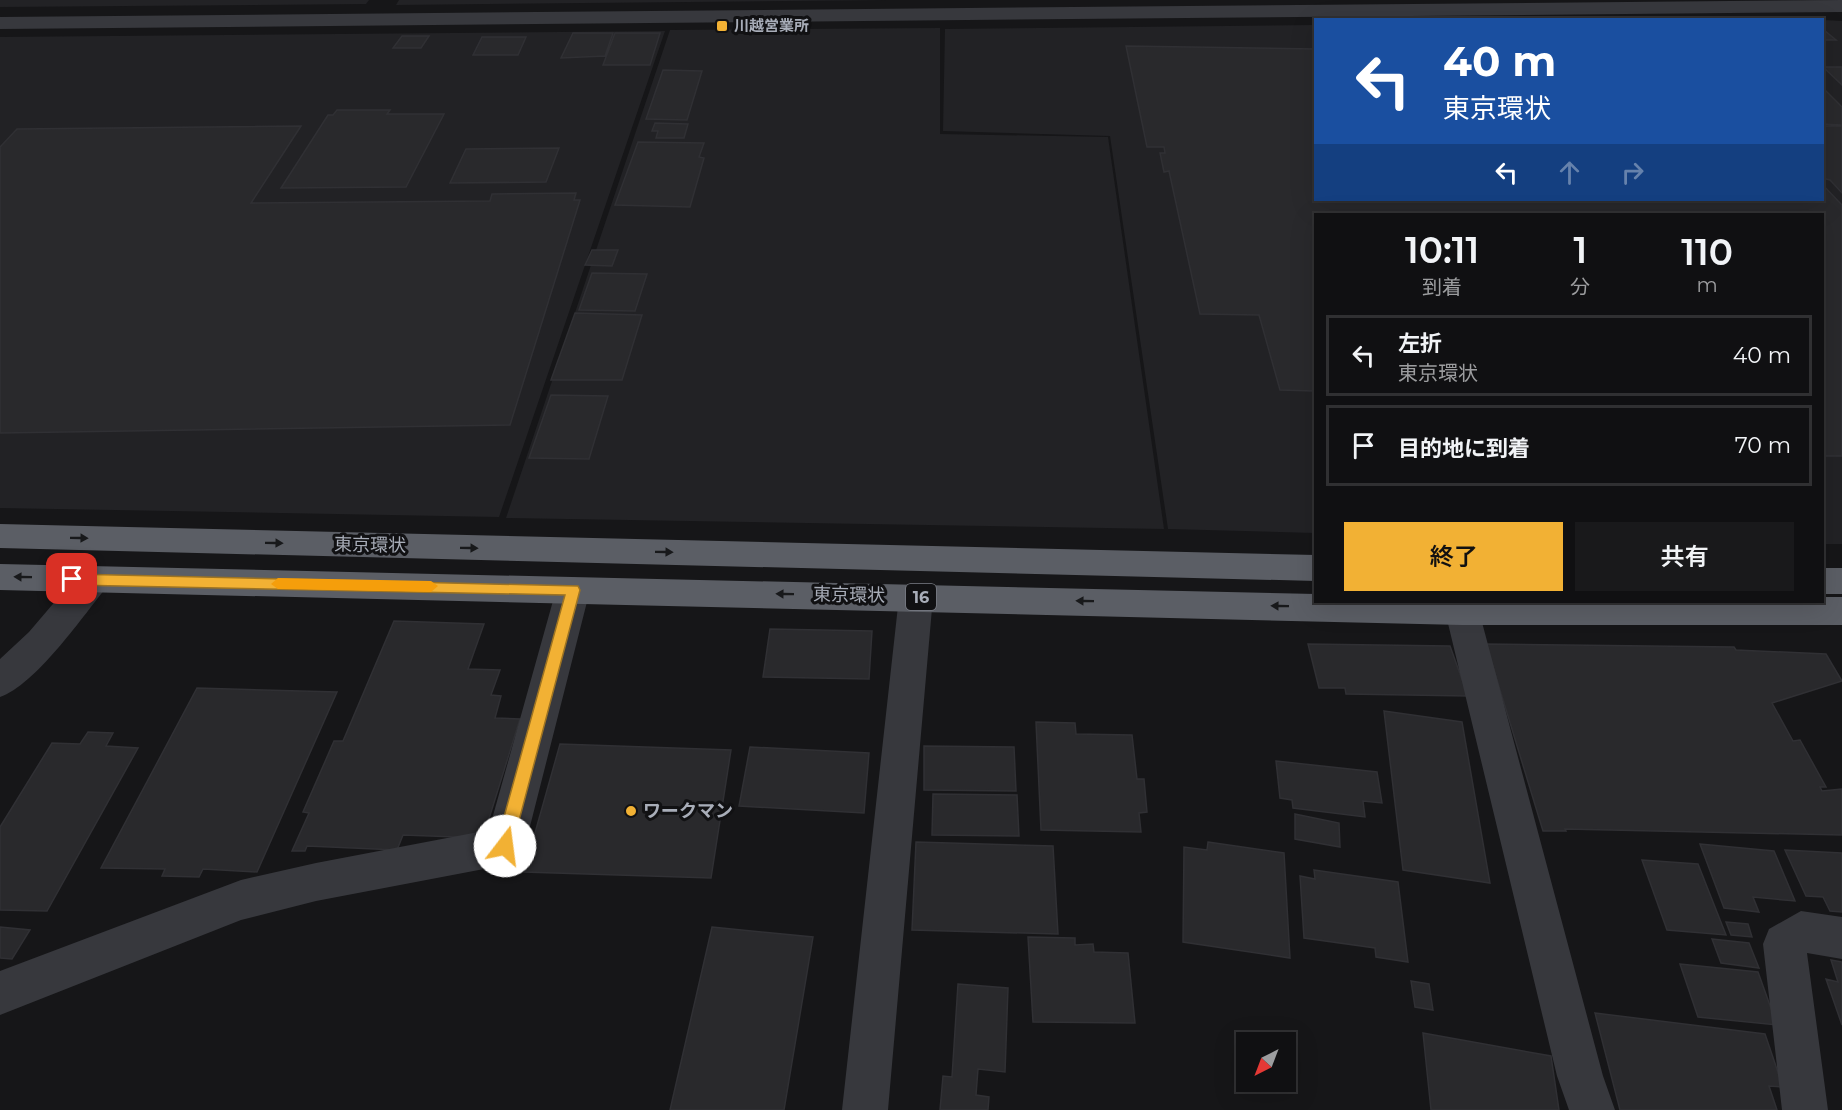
<!DOCTYPE html>
<html lang="ja">
<head>
<meta charset="utf-8">
<style>
  :root { --surface:#101012; --page:#19191b; --text:#f1f3f6; --muted:#9c9d9f; --line:#303032; --accent:#f2b134 }
  body { margin:0; font-family:Montserrat,"Noto Sans JP",sans-serif; background:var(--page); color:var(--text); height:100vh; display:flex; flex-direction:column; font-size:22px; white-space:nowrap }
  * { box-sizing:border-box; margin:0 }
  p { font-size:20px; color:var(--muted) }
  .icon { flex:none; width:33px; height:33px; fill:none; stroke:currentColor; stroke-width:2; stroke-linecap:round; stroke-linejoin:round }
  .map { position:relative; flex:1; overflow:hidden }
  .panel { position:absolute; left:1314px; top:213px; width:510px; height:390px; display:flex; flex-direction:column; background:var(--surface); border-radius:0px; box-shadow:0 6px 24px #0002,0 0 0 2px var(--line) }
  .panel>* { flex:none }
  .hud { position:absolute; left:1314px; top:18px; width:510px; height:183px; border-radius:0px; box-shadow:0 6px 24px #0002,0 0 0 2px var(--line); background:#1a4fa0; color:#fff; overflow:hidden }
  .needle { width:39px; rotate:222deg }
  .buttons { position:absolute; left:1236px; top:1032px; display:grid; gap:12px }
  .buttons a { display:grid; place-items:center; width:60px; height:60px; border-radius:0px; background:var(--surface); box-shadow:0 6px 24px #0002,0 0 0 2px var(--line); font-size:30px }
  .pin { position:absolute; display:grid; place-items:center; width:51px; height:51px; color:#fff; margin:-26px; border-radius:12px; box-shadow:0 3px 9px #0006 }
  .me { position:absolute; width:66px; margin:-33px; rotate:15deg; stroke-linejoin:round; filter:drop-shadow(0 0 4px #0008) }
  .turn { display:flex; align-items:center; gap:21px; height:126px; padding:0 30px; font-size:27px }
  .turn .icon { width:78px; height:78px; stroke-width:2.5 }
  .turn b { display:block; font-size:42px; line-height:51px }
  .lanes { display:flex; align-items:center; height:57px; padding:0 30px; background:#0003; justify-content:center; gap:30px; direction:ltr }
  .lanes .off { opacity:.35 }
  .eta { display:flex; justify-content:space-evenly; align-items:center; height:102px; text-align:center }
  .eta b { font-size:36px; font-weight:600; line-height:42px }
  .button { display:flex; gap:12px; margin-top:auto; padding:12px 30px }
  .button a { flex:1; height:69px; border-radius:0px; background:var(--accent); color:#111; font-size:24px; font-weight:600; line-height:69px; text-align:center }
  .button a+a { background:var(--page); color:var(--text) }
  ul { padding:0; list-style:none }
  li { display:flex; align-items:center; gap:18px; height:81px; margin:0 12px 9px; padding:0 18px; border:3px solid var(--line); border-radius:0px }
  li div { flex:1 }
  li b { display:block; font-size:22px }
  li em { font-style:normal }
  .map>svg:first-child { display:block }
  .built { fill:#222225 }
  .building { fill:#29292c; stroke:#303034; stroke-width:1.5 }
  .lines { fill:none; stroke-linecap:round; stroke-linejoin:round }
  .minor { fill:#37383d; fill-rule:evenodd }
  .tertiary { fill:#37383d; fill-rule:evenodd }
  .trunk { fill:#5b5e65; fill-rule:evenodd }
  .oneway { fill:#18191b }
  .route { fill:#f2b134; stroke:#9d7322; stroke-width:1.5 }
  .slow { fill:#f59e0b }
  .poi-dot { fill:#f2b134; stroke:#111113; stroke-width:2 }
  .labels { text-anchor:middle; stroke-width:6; stroke-linejoin:round; paint-order:stroke }
  .far-poi-label { font-size:15px; font-weight:bold; fill:#a8adb8; stroke:#111113; text-anchor:start }
  .shield { fill:#111113; stroke:#7b7e86; stroke-width:1.5 }
  .shield-label { font-size:16px; font-weight:bold; fill:#a8adb8 }
  .street-label { font-size:18px; fill:#a8adb8; stroke:#111113 }
  .poi-label { font-size:18px; font-weight:bold; fill:#a8adb8; stroke:#111113; text-anchor:start }
</style>
</head>
<body>
<div class="map">
<svg width="1842" height="1110" viewBox="0 0 1842 1110">
  <rect width="100%" height="100%" fill="#161618"/>
  <path class="built" d="M0,0H369L366,4L0,7Z
    M399,0H887L396,5Z
    M1823,20L1842,21V544H1823L1822,214H1316L1315,533L1168,529L1110,136L943,131L945,29L1315,25L1316,200H1822Z
    M940,28V134L1108,137L1164,529L506,518L670,30Z
    M665,31L499,517L0,508V37Z"/>
  <path class="building" d="M1822,30H1824L1836,40H1822Z
    M573,33H613L605,56L561,58Z
    M615,33H660L650,65H603Z
    M402,36H429L421,48H393Z
    M482,37H526L518,55H473Z
    M1126,46L1316,49V200H1822V184L1842,205V456H1822V214H1316V397L1314,391L1280,390L1259,315L1200,314L1169,171L1164,172L1160,153H1165L1164,147H1147Z
    M1823,67H1842V85Z
    M663,70L702,71L687,120L646,119Z
    M1823,88L1842,107V125L1822,124Z
    M337,110H390L387,114H444L406,187L281,188L328,115H333Z
    M655,123L688,124L684,138H656L658,131H652Z
    M301,126L251,203L490,201L492,194L576,193L574,200H580L510,425L0,433V147L17,129Z
    M1822,126H1842V193L1830,180L1822,178Z
    M638,142L704,143L699,157L704,158L690,207L615,205Z
    M559,148L546,182L450,183L466,149Z
    M592,250H618L612,266L585,265Z
    M592,273L647,274L635,311L579,310Z
    M575,313L642,315L622,380H551Z
    M551,395L608,396L589,459L529,458Z
    M394,621L484,624L468,669L500,670L491,695L501,696L495,718L520,719L483,838L403,835L397,850L307,846L305,851H292L309,813L303,812L334,741H343Z
    M770,629L872,631L869,679L763,677Z
    M1308,644L1450,646L1468,696L1346,694L1345,688H1319Z
    M1486,644L1734,647L1736,650L1826,654L1842,681L1772,703L1793,741L1800,740L1826,787H1820L1822,791L1842,789V835L1565,829L1566,831H1543Z
    M197,688L337,692L257,872L203,869L199,877L162,876L165,869L101,868Z
    M1384,711L1462,722L1490,883L1403,870Z
    M1036,722L1075,723L1076,734L1132,735L1137,779H1144L1147,812L1139,813L1141,832L1041,830Z
    M88,732L113,733L106,746L138,748L47,911L0,910V827L52,743L80,744Z
    M560,744L731,750L711,878L524,872Z
    M924,746L1014,747L1016,791L924,790Z
    M750,747L869,753L864,813L739,806Z
    M1276,761L1377,772L1382,803L1363,801L1365,817L1293,808L1292,800L1280,798Z
    M933,794L1017,795L1019,836L932,835Z
    M1295,814L1339,823L1340,847L1295,839Z
    M916,842L1053,846L1058,934L912,930Z
    M1208,842L1284,853L1290,958L1183,942L1184,847L1207,850Z
    M1700,844L1774,851L1795,901L1753,897L1759,912L1724,908Z
    M1785,850L1842,853V912L1830,911L1823,897L1806,896Z
    M1642,860L1698,864L1726,935L1667,930Z
    M1314,870L1398,882L1408,962L1376,957L1375,948L1304,938L1300,876L1315,879Z
    M1726,922L1748,924L1752,937L1731,935Z
    M0,927L30,930L12,959L0,958Z
    M712,927L813,937L784,1110H670Z
    M1028,937L1075,938V945L1093,944L1094,952L1128,953L1135,1023L1033,1022Z
    M1712,939L1749,943L1759,968L1721,963Z
    M1831,960L1842,962V1025L1826,979L1838,982Z
    M1680,964L1758,972L1777,1025L1698,1017Z
    M1411,981L1429,984L1433,1010L1415,1007Z
    M958,984L1008,988L1005,1072L978,1069L976,1095L989,1097L988,1110H940L943,1076L952,1077Z
    M1595,1013L1765,1034L1783,1087L1769,1086L1777,1110H1620Z
    M1423,1033L1551,1056L1559,1110H1431Z"/>
  <g class="lines">
    <path class="minor" d="M93,567L105,571L110,580L105,589C81,619 35,685 0,697V659L29,632L81,571Z
      M573,577L585,581L590,590L525,846L519,859L505,865L316,901L241,920L0,1015V971L241,880L316,863L489,830L556,590L561,581Z
      M916,584L928,588L933,597L888,1110H842L899,597L904,588Z
      M1450,602H1474L1479,611L1603,1076L1615,1110H1569L1557,1076L1445,611Z
      M1801,911L1842,917V959L1807,953L1828,1110H1782L1763,944L1769,929Z"/>
    <path class="tertiary" d="M1842,0V12L0,29V17Z"/>
    <path class="trunk" d="M0,524L1316,555V581L0,548Z
      M0,564L1316,594V602H1822V597H1842V625H1462L0,590Z
      M1822,568H1842V594H1822Z"/>
  </g>
  <defs><path id="oneway-solid" d="M-6-.8H1V-3.2L6.5 0L1 3.2V.8H-6Z" transform="scale(1.5)"/></defs>
  <g class="oneway">
    <use href="#oneway-solid" transform="translate(79 538) rotate(1)"/>
    <use href="#oneway-solid" transform="translate(274 543) rotate(1)"/>
    <use href="#oneway-solid" transform="translate(469 548) rotate(1)"/>
    <use href="#oneway-solid" transform="translate(664 552) rotate(1)"/>
    <use href="#oneway-solid" transform="translate(23 577) rotate(-179)"/>
    <use href="#oneway-solid" transform="translate(785 594) rotate(-179)"/>
    <use href="#oneway-solid" transform="translate(1085 601) rotate(-179)"/>
    <use href="#oneway-solid" transform="translate(1280 606) rotate(-179)"/>
  </g>
  <path class="route" d="M72,574L578,586L580,590L511,851L505,853L499,851L496,846L565,595L72,585L65,579Z"/>
  <path class="slow" d="M278,578L431,581L438,586L431,592L278,589L271,584Z"/>
  <g class="poi-dot">
    <rect x="716" y="20" width="12" height="12" rx="3"/>
    <circle cx="631" cy="811" r="6"/>
  </g>
  <g class="labels">
    <g class="far-poi-label">
      <text x="734" y="31">川越営業所</text>
    </g>
    <rect class="shield" x="906" y="584" width="30" height="26" rx="4.5"/>
    <g class="shield-label">
      <text x="921" y="603">16</text>
    </g>
    <g class="street-label">
      <text transform="translate(370 545) rotate(1)" y="6">東京環状</text>
      <text transform="translate(849 595) rotate(1)" y="6">東京環状</text>
    </g>
    <g class="poi-label">
      <text x="643" y="817">ワークマン</text>
    </g>
  </g>
</svg>
<div class="buttons">
<a><svg class="needle" viewBox="-14 -14 28 28"><path d="M0-13l5 13h-10z" fill="#e53935"/><path d="M0 13l5-13h-10z" fill="#9c9d9f"/></svg></a>
</div>
<div class="pin" style="left:72px;top:579px;background:#d93025"><svg class="icon" aria-label="arrive" viewBox="0 0 24 24"><path d="M6 21V4h12l-3 4 3 4H6"/></svg></div>
<svg class="me" style="left:505px;top:846px" viewBox="-20 -20 40 40"><circle r="19" fill="#fff"/><path d="M0-13L10 11 0 6-10 11z" fill="#f2b134"/></svg>
<div class="hud">
<div class="turn"><svg class="icon" aria-label="left" viewBox="0 0 24 24"><path d="M17 20v-9H6M10 6l-5 5 5 5"/></svg><div><b>40 m</b>東京環状</div></div>
<div class="lanes"><svg class="icon" aria-label="left" viewBox="0 0 24 24"><path d="M17 20v-9H6M10 6l-5 5 5 5"/></svg><svg class="icon off" aria-label="ahead" viewBox="0 0 24 24"><path d="M12 20V5M6 11l6-6 6 6"/></svg><svg class="icon off" aria-label="right" viewBox="0 0 24 24"><path d="M7 20v-9h11M14 6l5 5-5 5"/></svg></div>
</div>
<section class="panel">
<div class="eta">
<div><b>10:11</b><p>到着</p></div>
<div><b>1</b><p>分</p></div>
<div><b>110</b><p>m</p></div>
</div>
<ul>
<li><svg class="icon" aria-label="left" viewBox="0 0 24 24"><path d="M17 20v-9H6M10 6l-5 5 5 5"/></svg><div><b>左折</b><p>東京環状</p></div><em>40 m</em></li>
<li><svg class="icon" aria-label="arrive" viewBox="0 0 24 24"><path d="M6 21V4h12l-3 4 3 4H6"/></svg><div><b>目的地に到着</b></div><em>70 m</em></li>
</ul>
<div class="button"><a>終了</a><a>共有</a></div>
</section>
</div>
</body>
</html>
